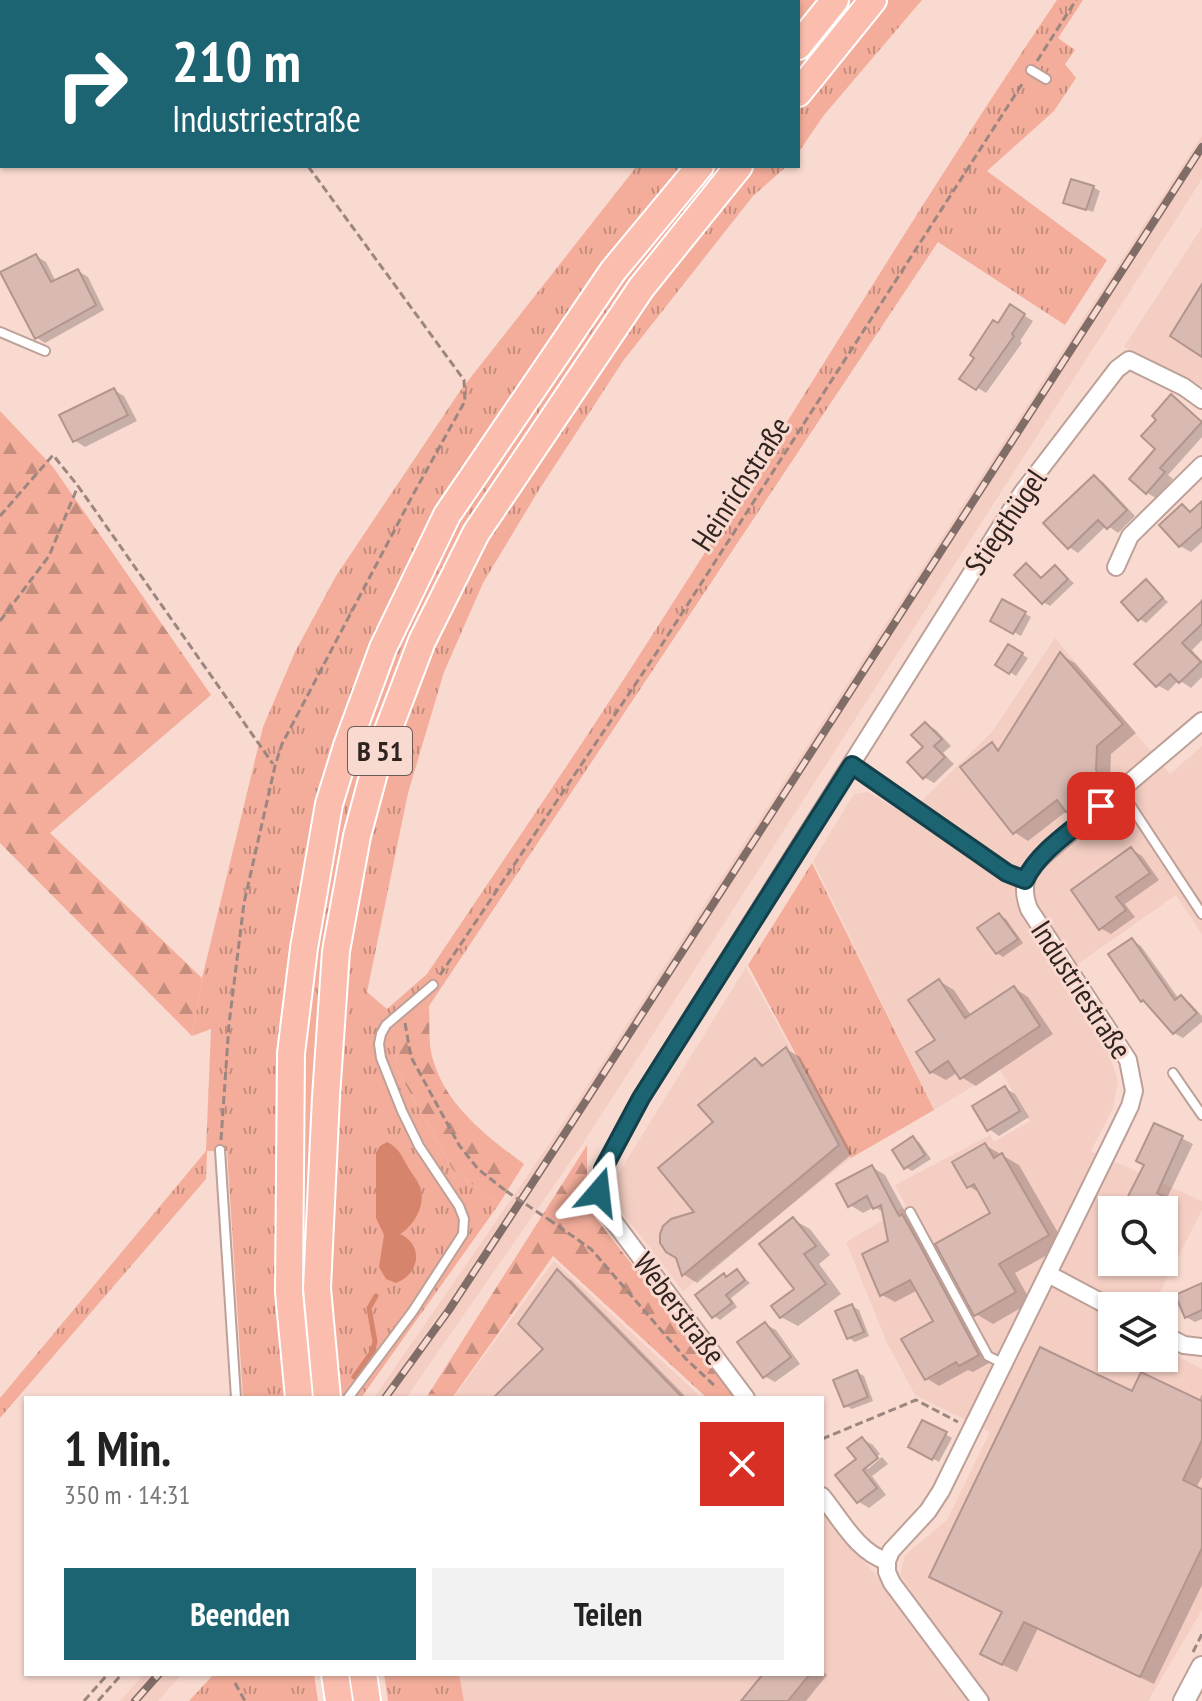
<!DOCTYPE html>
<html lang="de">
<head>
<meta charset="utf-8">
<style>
  :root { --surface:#fff; --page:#f2f2f2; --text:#222; --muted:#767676; --accent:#1d6473 }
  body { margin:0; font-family:"PT Sans Narrow",sans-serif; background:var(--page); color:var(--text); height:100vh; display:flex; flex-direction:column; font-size:30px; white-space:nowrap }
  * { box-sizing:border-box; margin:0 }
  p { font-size:26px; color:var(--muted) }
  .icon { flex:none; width:44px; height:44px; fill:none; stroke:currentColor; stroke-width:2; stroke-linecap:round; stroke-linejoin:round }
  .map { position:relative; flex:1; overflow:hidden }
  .details { position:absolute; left:24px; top:1396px; width:800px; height:280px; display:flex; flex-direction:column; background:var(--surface); border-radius:0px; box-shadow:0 2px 6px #0004 }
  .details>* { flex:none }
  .hud { position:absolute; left:0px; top:0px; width:800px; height:168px; box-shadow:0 2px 6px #0004; background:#1d6473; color:#fff; overflow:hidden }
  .buttons { position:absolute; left:1098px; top:1196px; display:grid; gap:16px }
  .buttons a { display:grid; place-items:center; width:80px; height:80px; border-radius:0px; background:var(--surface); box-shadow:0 2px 6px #0004; font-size:40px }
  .pin { position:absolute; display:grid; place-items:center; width:68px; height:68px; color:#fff; margin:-34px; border-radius:16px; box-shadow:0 4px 12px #0006 }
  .me { position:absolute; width:88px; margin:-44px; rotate:17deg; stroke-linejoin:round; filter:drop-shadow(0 0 6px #0008) }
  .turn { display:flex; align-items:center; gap:28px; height:168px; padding:0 40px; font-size:36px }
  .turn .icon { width:104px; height:104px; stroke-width:2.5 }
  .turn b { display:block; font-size:56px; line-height:68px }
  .round { display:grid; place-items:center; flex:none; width:84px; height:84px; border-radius:0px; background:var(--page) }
  .summary { display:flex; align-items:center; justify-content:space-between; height:136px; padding:0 40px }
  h1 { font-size:48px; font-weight:600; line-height:60px }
  .action { display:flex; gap:16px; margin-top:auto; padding:16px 40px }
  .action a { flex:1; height:92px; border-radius:0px; background:var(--accent); color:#fff; font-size:32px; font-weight:600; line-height:92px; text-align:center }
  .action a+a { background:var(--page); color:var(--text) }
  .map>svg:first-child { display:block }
  .built { fill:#f5cec3; fill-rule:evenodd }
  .grass { fill:url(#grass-tufts) }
  .forest { fill:url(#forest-firs) }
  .water { fill:#d7846d }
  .shadow { fill:#0003 }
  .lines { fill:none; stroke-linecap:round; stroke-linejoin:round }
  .stream { stroke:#d7846d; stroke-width:5 }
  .building { fill:#d9bab2; stroke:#b2958d; stroke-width:2 }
  .service-casing { stroke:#bda097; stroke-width:12 }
  .minor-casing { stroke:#bda097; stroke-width:20 }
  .tertiary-casing { stroke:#bda097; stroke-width:24 }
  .trunk-casing { stroke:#fff; stroke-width:30 }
  .path { stroke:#9c8680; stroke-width:3; stroke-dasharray:8 4; stroke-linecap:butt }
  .service { stroke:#fff; stroke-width:8 }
  .minor { stroke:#fff; stroke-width:16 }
  .tertiary { stroke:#fff; stroke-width:20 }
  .trunk { stroke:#fbbeae; stroke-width:26 }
  .rail-casing { stroke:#806d67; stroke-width:8 }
  .rail { stroke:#f9dad1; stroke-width:5; stroke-dasharray:15; stroke-linecap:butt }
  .path-bridge { stroke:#9c8680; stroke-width:3; stroke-dasharray:8 4; stroke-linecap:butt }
  .route-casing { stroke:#13414b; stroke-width:20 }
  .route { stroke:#1d6473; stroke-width:14 }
  .labels { text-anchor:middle; stroke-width:6; stroke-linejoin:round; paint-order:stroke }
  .shield { fill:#f9dad1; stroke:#6c5b56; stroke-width:2 }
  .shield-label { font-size:28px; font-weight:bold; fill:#302421 }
  .street-label { font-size:30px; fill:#302421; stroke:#f9dad1 }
</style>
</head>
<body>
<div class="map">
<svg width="1202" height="1701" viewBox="0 0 1202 1701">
  <defs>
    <pattern id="grass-tufts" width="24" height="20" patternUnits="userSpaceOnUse" patternTransform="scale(2)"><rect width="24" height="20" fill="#f3ad9a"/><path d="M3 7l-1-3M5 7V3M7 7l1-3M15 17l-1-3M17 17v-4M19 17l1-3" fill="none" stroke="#c58d7d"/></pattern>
    <pattern id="forest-firs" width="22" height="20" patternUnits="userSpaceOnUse" patternTransform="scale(2)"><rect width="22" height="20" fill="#f3ad9a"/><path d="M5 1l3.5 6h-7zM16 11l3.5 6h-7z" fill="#c58d7d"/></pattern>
  </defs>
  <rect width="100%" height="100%" fill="#f9dad1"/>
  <path class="built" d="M1202,135V179L580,1148L406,1398H374L554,1137Z
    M1202,227V386L1124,347Z
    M1055,638L1170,774L1202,746V934L1176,895L1061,976L1108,1050L1118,1081L1113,1108L1091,1151L1202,1201V1210L1153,1306H1112V1358H1164V1349L1202,1369V1610L1148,1701H464L459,1674H822V1510L898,1602L911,1590L900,1575L905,1555L947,1520L990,1432L915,1395L887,1343L846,1242L906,1206L895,1185L990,1135L994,1142L1030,1121L1000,1070L934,1110L813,861L854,794L868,792L907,815L992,732ZM1112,1210H1164V1262H1112Z
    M746,967L851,1158L683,1291L622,1212L615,1179Z
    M554,1261L702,1398H453Z
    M144,1674H182L158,1701H120Z"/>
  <path class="grass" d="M774,0H922L824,115L798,153V2H773Z
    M1057,0H1083L1058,38L1075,50L1065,64L1076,78L1054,111L987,171L1107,260L1065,325L938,242L429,1006L396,1035L397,1069L453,1170L499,1204L361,1398H243L227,1151H207L206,1179L0,1418V1398L206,1151L211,1029L192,1036L202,978L263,727L295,652L336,576L460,391L637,166H787L753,196L623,361L537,493L483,583L444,672L408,793L367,992L387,1009L427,974C502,862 578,751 651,637C788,425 916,208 1057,0Z
    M812,863L934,1110L851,1158L748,965Z
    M214,1674H314L318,1701H189Z
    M384,1674H459L464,1701H388Z"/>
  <path class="forest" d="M0,411L53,467L211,695L50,833L202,978L192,1036L0,843Z
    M429,1006C430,1021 428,1041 432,1056C444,1104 486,1136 524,1164L499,1204L453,1170L397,1069L395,1035Z
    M587,1145V1191L595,1217L736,1398H707L553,1256L452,1398H426Z"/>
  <path class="water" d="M387,1142C398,1147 402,1156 408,1167C412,1174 419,1182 421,1190C425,1207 413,1226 400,1234C424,1245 420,1274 396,1283L386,1279L379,1267L384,1235L376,1218V1153L380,1146Z"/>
  <path class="shadow" d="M1093,187L1100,191L1093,212L1066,202Z
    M36,256L46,262L56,282L78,271L88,277L104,310L45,343L36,337Z
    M1011,307L1033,321L1020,341L1022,343L986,393L962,378Z
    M114,390L124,396L137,421L85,447L74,440Z
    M1172,397L1202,421V437L1168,475L1173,479L1156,498L1147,493L1158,449L1159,419Z
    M1094,477L1103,482L1135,516L1118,533L1107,525L1078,553L1069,547Z
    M1202,504V542L1191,552L1180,546L1162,525L1182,507L1193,512Z
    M1027,565L1043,579L1055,567L1074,583L1050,606L1043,602Z
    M1146,582L1168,602L1146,623L1140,619Z
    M1202,598V640L1192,650L1202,661V677L1191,688L1179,680L1168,691L1157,685Z
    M1003,601L1031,617L1021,636L993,620Z
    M1009,646L1028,658L1016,676L997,664Z
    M1061,655L1075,663L1136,733L1111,754L1110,779L1117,789L1082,819L1068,810L1028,841L1014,832L992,745L1001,750Z
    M926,724L936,730L951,746L943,753L954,764L934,783L924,777Z
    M1131,849L1142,856L1159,880L1125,904L1135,917L1111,934L1100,928Z
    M999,915L1006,919L1023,943L1003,957L997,953Z
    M1132,940L1141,946L1179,999L1181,997L1190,1003L1202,1016V1022L1183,1038L1174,1033L1149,1004L1143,1000Z
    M939,981L954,990L972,1017L1014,988L1028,997L1053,1034L976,1086L961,1077L958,1072L946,1080L931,1072L938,1040Z
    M786,1049L800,1057L852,1154L697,1283L683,1274L716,1122L756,1060L766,1066Z
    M1005,1088L1015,1094L1029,1117L999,1136L989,1129Z
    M1155,1125L1193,1144L1166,1200L1178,1207L1168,1227L1164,1225V1210H1123L1146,1165Z
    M913,1138L919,1142L931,1159L912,1171L905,1167Z
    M985,1145L1019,1165L1065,1245L1015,1273L1031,1302L993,1324L976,1314L993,1214L982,1194L968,1186Z
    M872,1167L885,1175L910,1221L915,1224L936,1261L991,1362L973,1372L968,1370L939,1386L926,1378L936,1322L918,1290L895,1302L882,1295L890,1242L885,1213L874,1207L863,1213L850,1205Z
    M794,1220L810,1229L830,1255L819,1264L841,1294L798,1326L781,1317L797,1289Z
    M737,1271L750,1283L731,1298L737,1307L720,1320L714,1316L728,1278Z
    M557,1272L571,1280L687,1398H496L546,1349Z
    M1202,1285V1319L1195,1322L1186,1317Z
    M852,1306L859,1310L869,1336L855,1342L849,1338Z
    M765,1324L776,1330L800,1364L775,1382L764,1376Z
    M857,1372L864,1376L873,1401L852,1409L845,1405Z
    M1133,1394L1198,1402L1202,1394V1477L1196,1488L1202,1491V1585L1154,1684L1038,1628L1017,1672L997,1662Z
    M923,1422L952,1438L939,1462L910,1446Z
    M862,1439L873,1445L880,1454L865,1466L868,1469L882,1457L888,1464L872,1476L886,1495L869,1508L859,1502L838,1476L859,1459Z
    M822,1671L827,1675L806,1701H744L765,1674H822Z"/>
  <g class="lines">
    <path class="stream" d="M354,1377L372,1352L375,1342L369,1308L376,1296"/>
  </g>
  <path class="building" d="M1071,179L1094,186L1086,210L1063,203Z
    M36,254L51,282L78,269L96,305L35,339L0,272Z
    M1202,284V357L1170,336Z
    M1010,304L1025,314L1012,334L1014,336L976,390L959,379L974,358L970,355L993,320L998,323Z
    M114,388L128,415L73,442L59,415Z
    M1171,394L1202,422L1160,468L1165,472L1146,494L1129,479L1155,449L1141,436L1156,420L1152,416Z
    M1094,475L1127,510L1107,529L1098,520L1068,549L1043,523Z
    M1202,501V527L1179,547L1159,525L1182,504L1190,512Z
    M1026,563L1041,578L1055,565L1068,579L1042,604L1014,575Z
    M1146,579L1163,598L1138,621L1121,602Z
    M1002,599L1026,612L1013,634L990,621Z
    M1202,601V624L1182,643L1201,662L1179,683L1170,674L1156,687L1134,664Z
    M1008,644L1023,653L1009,674L995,665Z
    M1060,652L1123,724L1097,746L1096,770L1104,780L1066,812L1057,800L1013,834L960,767L992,742L998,751Z
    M925,722L942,739L934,746L945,757L923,779L907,762L923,747L911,735Z
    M1131,847L1150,873L1116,897L1126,910L1099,930L1071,890Z
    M999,913L1018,939L996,954L977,928Z
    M1132,938L1175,1000L1181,995L1197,1013L1173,1034L1143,1000L1141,1002L1108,954Z
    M939,979L965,1018L1014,986L1040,1026L960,1079L948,1061L930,1073L916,1052L935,1040L908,1000Z
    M786,1047L839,1145L682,1276L676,1258L666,1252L660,1243V1234L663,1226L671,1219L694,1212L658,1168L713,1122L698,1105L755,1058L762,1066Z
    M1005,1086L1020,1111L987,1131L972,1106Z
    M1154,1123L1183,1136L1157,1193L1169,1199L1163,1210H1121L1144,1165L1136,1161Z
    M913,1136L925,1155L904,1169L892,1150Z
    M985,1143L994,1158L1002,1153L1049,1235L999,1264L1016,1292L974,1316L935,1244L990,1213L974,1184L967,1188L952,1162Z
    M872,1165L899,1216L902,1214L923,1251L979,1355L959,1366L956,1362L925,1380L901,1339L933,1321L910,1280L880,1296L862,1254L888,1241L881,1205L873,1209L867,1196L848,1207L836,1184Z
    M793,1217L816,1246L804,1254L826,1284L780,1318L771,1306L794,1289L759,1244Z
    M557,1269L683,1398H493L543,1349L518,1324Z
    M737,1269L745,1280L726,1295L732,1303L712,1318L695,1295L724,1273L726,1277Z
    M1202,1283V1310L1185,1318L1175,1295Z
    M852,1304L864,1332L847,1339L835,1311Z
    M765,1322L791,1357L763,1378L737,1342Z
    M1040,1347L1132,1391L1141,1372L1202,1401V1440L1183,1480L1202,1489V1548L1140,1677L1024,1622L1002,1665L980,1654L1002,1612L929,1577Z
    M857,1370L868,1397L844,1407L833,1380Z
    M922,1420L947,1432L932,1460L908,1447Z
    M862,1437L878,1458L863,1470L877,1488L857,1503L835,1475L856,1459L847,1448Z
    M763,1674H810L788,1701H741Z"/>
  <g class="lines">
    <defs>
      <path id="service" d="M1031,70L1046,79
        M0,332L45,351
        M1121,791L1202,914
        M1173,1073L1202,1115
        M220,1150L236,1398
        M910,1212L988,1356L1004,1364
        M348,1398L413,1311L463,1234L464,1219L459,1206L419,1146L402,1111L381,1058L379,1044L381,1034L386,1025L433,985"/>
      <path id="minor" d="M1116,567L1130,536L1202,465
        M852,765L1007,873L1025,880
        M1048,1274L1112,1308
        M1164,1335L1184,1345L1202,1347
        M746,1398L608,1214L599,1192L603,1169L641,1098L1022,493L1117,369L1129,360L1184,387L1202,400
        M822,1496C840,1518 858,1553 887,1561
        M980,1701L892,1583L887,1572V1561L891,1551L928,1511L941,1491L1117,1133L1130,1106L1134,1091L1128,1060L1029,909C1020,885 1026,872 1044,855L1202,721"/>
      <path id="tertiary" d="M1184,1701L1202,1667"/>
      <path id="trunk" d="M798,46L835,0
        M798,93L873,0
        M299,1398L289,1292L291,1053L304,948L329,804L347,746L383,648L447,515L613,271L700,166
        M327,1398L317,1288L326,1097L336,951L357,836L379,754L422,641L476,533L641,288L739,166
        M335,1674L339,1701
        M363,1674L367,1701"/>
    </defs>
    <use href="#service" class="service-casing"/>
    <use href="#minor" class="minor-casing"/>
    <use href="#tertiary" class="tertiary-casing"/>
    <use href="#trunk" class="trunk-casing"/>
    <path class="path" d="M188,0L189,2
      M1037,61L1076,0
      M0,516L53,455L78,486L273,764
      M0,621L49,556L78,486
      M440,975L659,649L1024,81
      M405,1023L411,1057L459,1145L478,1169L506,1191
      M221,1140L229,1024L244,903L275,766L282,744L415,491L465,401L464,380L308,166
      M548,1219L591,1249L686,1359L717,1388
      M822,1439L916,1400L958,1422
      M1193,1652L1202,1634
      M235,1683L245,1701
      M84,1701L108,1674
      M98,1701L122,1674"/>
    <use href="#service" class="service"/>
    <use href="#minor" class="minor"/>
    <use href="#tertiary" class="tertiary"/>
    <use href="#trunk" class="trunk"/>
    <defs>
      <path id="rail" d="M385,1398L449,1310L560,1141L1202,147
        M135,1701L159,1674"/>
    </defs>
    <use href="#rail" class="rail-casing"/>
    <use href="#rail" class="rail"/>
    <path class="path-bridge" d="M506,1191L548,1219"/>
  </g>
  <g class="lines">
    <defs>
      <path id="route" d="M599,1192L603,1169L641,1098L852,765L1007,873L1025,880C1039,850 1076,828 1101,806"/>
    </defs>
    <use href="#route" class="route-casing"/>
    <use href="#route" class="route"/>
  </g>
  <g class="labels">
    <rect class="shield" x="348" y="727" width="64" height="48" rx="6"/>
    <g class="shield-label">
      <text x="380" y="761">B 51</text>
    </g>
    <g class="street-label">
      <text transform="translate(741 484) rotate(-57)" y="10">Heinrichstraße</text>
      <text transform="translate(1006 522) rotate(-56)" y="10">Stiegthügel</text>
      <text transform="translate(1081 990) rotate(57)" y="10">Industriestraße</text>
      <text transform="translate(679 1309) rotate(53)" y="10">Weberstraße</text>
    </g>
  </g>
</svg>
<div class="buttons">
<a><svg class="icon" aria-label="search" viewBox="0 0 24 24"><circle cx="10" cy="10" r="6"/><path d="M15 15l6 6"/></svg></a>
<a><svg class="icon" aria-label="layers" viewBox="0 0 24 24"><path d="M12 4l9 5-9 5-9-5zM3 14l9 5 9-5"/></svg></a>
</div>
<div class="pin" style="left:1101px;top:806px;background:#d93025"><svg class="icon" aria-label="arrive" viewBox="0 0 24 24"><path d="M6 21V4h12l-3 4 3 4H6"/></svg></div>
<svg class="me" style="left:599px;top:1192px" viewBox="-20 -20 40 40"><path d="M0-17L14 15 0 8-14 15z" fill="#1d6473" stroke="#fff" stroke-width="4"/></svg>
<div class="hud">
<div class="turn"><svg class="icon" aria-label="right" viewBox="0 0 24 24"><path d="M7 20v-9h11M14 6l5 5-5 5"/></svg><div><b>210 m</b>Industriestraße</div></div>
</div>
<section class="details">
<div class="summary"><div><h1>1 Min.</h1><p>350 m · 14:31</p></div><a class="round" style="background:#d93025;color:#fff"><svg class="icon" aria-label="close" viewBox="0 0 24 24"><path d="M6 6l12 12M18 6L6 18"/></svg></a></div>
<div class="action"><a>Beenden</a><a>Teilen</a></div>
</section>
</div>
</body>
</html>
